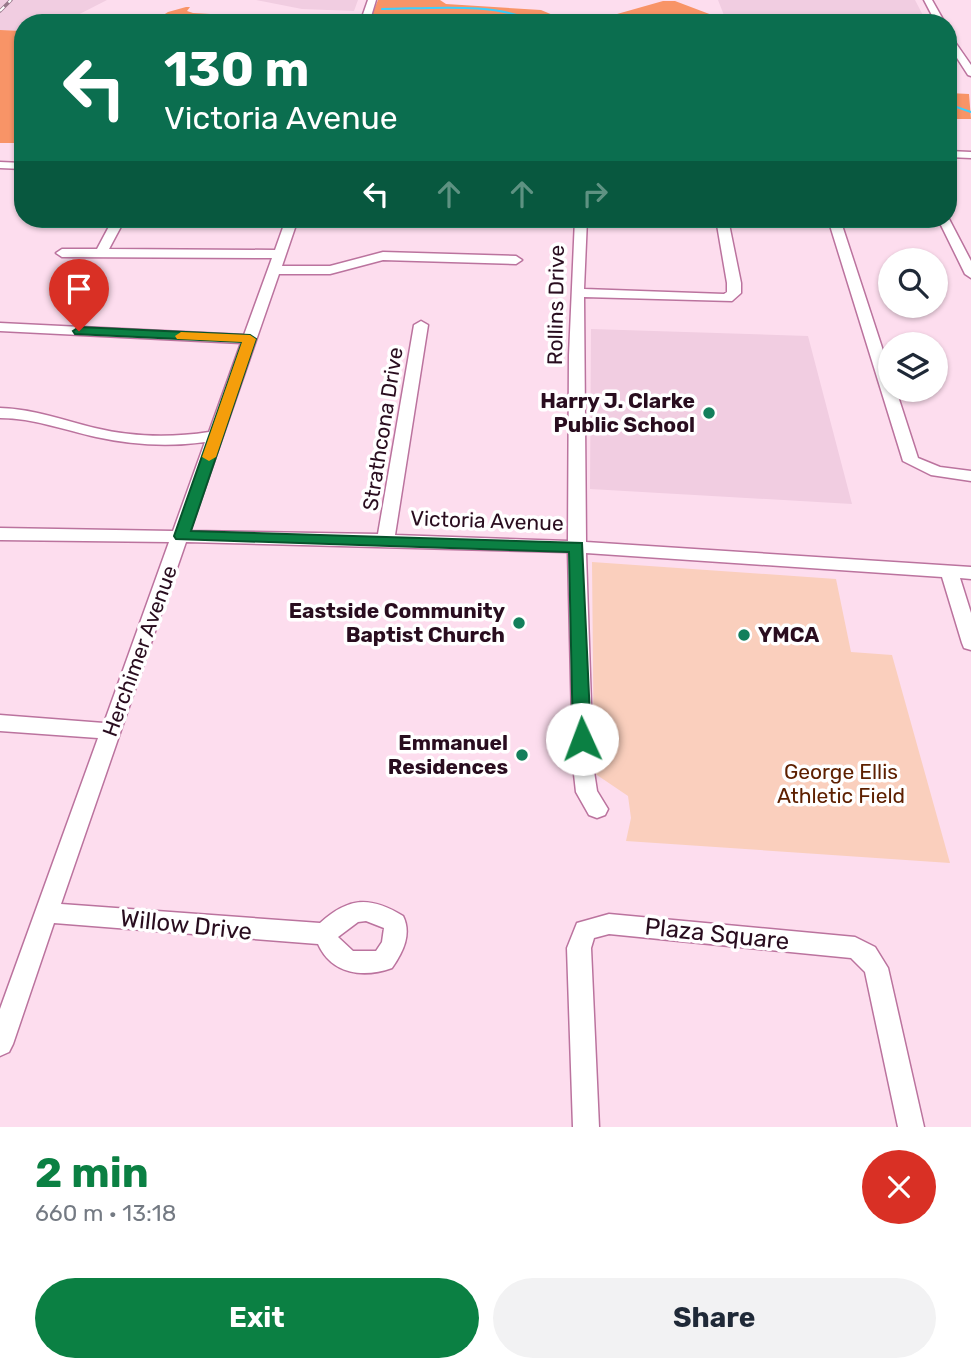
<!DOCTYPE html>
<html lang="en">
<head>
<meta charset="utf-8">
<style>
  :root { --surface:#fff; --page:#f2f2f3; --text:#1f2937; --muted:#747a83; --accent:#0b8043 }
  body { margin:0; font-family:Rubik,sans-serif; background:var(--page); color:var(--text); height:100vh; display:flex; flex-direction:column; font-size:26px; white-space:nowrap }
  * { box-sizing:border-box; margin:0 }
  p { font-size:23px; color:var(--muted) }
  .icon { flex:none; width:38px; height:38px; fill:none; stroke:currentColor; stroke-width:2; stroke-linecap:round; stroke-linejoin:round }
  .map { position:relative; height:1127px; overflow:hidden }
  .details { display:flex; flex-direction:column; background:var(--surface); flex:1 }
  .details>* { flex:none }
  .guide { position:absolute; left:14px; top:14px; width:943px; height:214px; border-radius:28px; box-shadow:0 2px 5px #0004; background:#0b6e4f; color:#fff; overflow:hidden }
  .tools { position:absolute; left:878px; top:248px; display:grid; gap:14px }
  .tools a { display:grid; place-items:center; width:70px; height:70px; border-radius:50%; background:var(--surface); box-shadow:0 2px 5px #0004; font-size:35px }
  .pin { position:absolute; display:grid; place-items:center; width:60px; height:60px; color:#fff; margin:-72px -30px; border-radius:50% 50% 50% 0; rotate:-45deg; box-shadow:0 0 7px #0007 }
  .pin .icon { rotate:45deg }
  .me { position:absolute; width:77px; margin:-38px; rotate:358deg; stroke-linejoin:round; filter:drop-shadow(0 0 5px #0008) }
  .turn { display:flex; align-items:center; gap:24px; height:147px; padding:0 35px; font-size:32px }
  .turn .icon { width:91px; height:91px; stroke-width:2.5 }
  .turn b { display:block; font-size:49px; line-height:60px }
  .lanes { display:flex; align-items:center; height:66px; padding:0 35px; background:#0003; justify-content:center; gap:35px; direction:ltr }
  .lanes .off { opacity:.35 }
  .round { display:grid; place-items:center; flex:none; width:74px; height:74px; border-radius:37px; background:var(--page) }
  .overview { display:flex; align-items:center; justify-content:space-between; height:119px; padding:0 35px }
  h1 { font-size:42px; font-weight:700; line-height:52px; color:var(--accent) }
  .primary-button { display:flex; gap:14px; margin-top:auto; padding:14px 35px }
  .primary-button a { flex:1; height:80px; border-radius:42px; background:var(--accent); color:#fff; font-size:28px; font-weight:700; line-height:80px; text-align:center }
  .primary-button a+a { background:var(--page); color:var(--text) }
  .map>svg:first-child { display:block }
  .built { fill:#f1cde1 }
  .green { fill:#facfbd }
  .forest { fill:#f89467 }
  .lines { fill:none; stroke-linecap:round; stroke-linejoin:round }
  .stream { stroke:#3dcffd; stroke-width:2 }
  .minor-casing { stroke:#bb739e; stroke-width:3 }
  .minor { fill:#fff; fill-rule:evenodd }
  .rail-casing { stroke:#97798a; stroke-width:3.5 }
  .rail { stroke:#fff; stroke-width:2; stroke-dasharray:6; stroke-linecap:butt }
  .route { fill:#0b8043; stroke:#07532c; stroke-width:2 }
  .slow { fill:#f59e0b }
  .poi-dot { fill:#137f5b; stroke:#fff; stroke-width:2.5 }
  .labels { text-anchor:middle; stroke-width:7; stroke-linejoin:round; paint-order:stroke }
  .street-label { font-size:21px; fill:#290d1f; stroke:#fff }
  .poi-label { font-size:21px; font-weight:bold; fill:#290d1f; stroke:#fff; text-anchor:end }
  .park-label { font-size:21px; fill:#5e2000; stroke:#fff }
  .near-street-label { font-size:24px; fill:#290d1f; stroke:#fff }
</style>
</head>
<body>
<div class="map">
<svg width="971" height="1127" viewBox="0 0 971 1127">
  <rect width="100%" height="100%" fill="#fdddee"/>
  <path class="built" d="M0,0H107L62,23H23V31L0,30Z
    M256,0H358L354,11L302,9Z
    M718,0H915L927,23H727Z
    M591,329L808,336L852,504L590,489Z"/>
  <path class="green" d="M592,562L836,579L851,652L892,655L950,863L626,841L631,818L628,796L594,773Z"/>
  <path class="forest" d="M378,0H440L446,4L541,10L560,18L556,23H425L370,19Z
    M663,1H675L712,15L693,18L610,16Z
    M186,7H190L187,11L193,13L245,16L237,23H151L168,12Z
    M0,30L23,31V143H0Z
    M949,93L969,94L971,119H949Z"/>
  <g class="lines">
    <path class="stream" d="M382,9C426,9 498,1 536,23
      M948,104L971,112"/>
    <defs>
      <path id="minor" d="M368,0H376L369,23H360Z
        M924,0H932L945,23H936Z
        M948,32L971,65V76L968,75L948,44Z
        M948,151L971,152V158L948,157Z
        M0,162L23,163V169L0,168Z
        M948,217L971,261V278L965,274L938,219Z
        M113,219H125L109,249L275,250L286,219H298L282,266H330L383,252L516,256L522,260L516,264L383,260L330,274H279L190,531L378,534L414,325L421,321L428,325L395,535L568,541L569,355L575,219H587L584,289L724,294L727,292V283L716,219H728L741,283V293L732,301L584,297L586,542L971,567V579L960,578L971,613V650L964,648L962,643L942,577L586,553L593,765L597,791L608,809L605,815L597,818L589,815L576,792L573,765L568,552L186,542L61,904L320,923C349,897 370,896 403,916C412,934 403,952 392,968C364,978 332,975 318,944L54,923L13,1044L9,1052L0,1056V1009L98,738L0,731V715L104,723L169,542L0,540V528L173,531L205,442C169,447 132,445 96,437C64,430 34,418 0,418V408C34,409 63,420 95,428C132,437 171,438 209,432L241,343L0,331V323L244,335L272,258L62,257L56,253L62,249H97ZM366,921L384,928L382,942L376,951H353L338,937L358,922Z
        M828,219H840L891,375V390H896L918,458L940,467L971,471V481L931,475L903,461Z
        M609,914L855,937L875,947L888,968L924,1127H898L865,972L851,958L609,934L594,938L591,948L599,1127H573L567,948L577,923Z"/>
    </defs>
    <use href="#minor" class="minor-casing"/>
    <use href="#minor" class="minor"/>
    <defs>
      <path id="rail" d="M0,11L11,0"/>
    </defs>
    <use href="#rail" class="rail-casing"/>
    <use href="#rail" class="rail"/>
  </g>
  <path class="route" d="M79,327L250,335L256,339L191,531L582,543L591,739L589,744L582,746L573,739L569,552L176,539L174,536L242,342L75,334L73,331Z"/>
  <path class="slow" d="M181,332L250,335L256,339L216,457L209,461L202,457L242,342L177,339L175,336Z"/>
  <g class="poi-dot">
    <circle cx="709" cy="413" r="7"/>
    <circle cx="519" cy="623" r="7"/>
    <circle cx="744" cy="635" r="7"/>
    <circle cx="522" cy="755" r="7"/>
  </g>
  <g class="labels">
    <g class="street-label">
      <text transform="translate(556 305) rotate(-89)" y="7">Rollins Drive</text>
      <text transform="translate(383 429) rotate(-81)" y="7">Strathcona Drive</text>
      <text transform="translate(487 521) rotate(2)" y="7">Victoria Avenue</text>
      <text transform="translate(140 651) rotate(-70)" y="7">Herchimer Avenue</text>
    </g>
    <g class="poi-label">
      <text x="695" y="408">Harry J. Clarke<tspan x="695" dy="24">Public School</tspan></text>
      <text x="505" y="618">Eastside Community<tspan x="505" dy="24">Baptist Church</tspan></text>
      <text x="758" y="642" text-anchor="start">YMCA</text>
      <text x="508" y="750">Emmanuel<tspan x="508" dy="24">Residences</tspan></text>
    </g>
    <g class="park-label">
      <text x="841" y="779">George Ellis<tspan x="841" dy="24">Athletic Field</tspan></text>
    </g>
    <g class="near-street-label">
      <text transform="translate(186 925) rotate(6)" y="8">Willow Drive</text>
      <text transform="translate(717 934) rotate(6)" y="8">Plaza Square</text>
    </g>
  </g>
</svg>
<div class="tools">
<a><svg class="icon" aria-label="search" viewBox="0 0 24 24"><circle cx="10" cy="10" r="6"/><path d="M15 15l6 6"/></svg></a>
<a><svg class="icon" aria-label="layers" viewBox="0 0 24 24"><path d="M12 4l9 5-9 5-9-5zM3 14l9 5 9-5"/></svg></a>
</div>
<div class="pin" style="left:79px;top:331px;background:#d93025"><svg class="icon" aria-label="arrive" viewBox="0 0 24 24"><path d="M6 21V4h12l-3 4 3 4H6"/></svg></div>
<svg class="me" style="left:582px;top:739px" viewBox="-20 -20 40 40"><circle r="19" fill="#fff"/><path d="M0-13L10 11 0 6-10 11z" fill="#0b8043"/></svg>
<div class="guide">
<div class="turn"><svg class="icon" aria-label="left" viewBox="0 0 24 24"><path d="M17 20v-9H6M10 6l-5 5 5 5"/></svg><div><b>130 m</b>Victoria Avenue</div></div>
<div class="lanes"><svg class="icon" aria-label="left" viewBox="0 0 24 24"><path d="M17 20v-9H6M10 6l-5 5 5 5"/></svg><svg class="icon off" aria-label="ahead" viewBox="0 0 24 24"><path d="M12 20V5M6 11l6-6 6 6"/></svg><svg class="icon off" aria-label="ahead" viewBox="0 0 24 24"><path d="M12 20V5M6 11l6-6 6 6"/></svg><svg class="icon off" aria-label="right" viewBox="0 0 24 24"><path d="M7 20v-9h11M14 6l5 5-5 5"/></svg></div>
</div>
</div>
<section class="details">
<div class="overview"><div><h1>2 min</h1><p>660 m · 13:18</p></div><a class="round" style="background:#d93025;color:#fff"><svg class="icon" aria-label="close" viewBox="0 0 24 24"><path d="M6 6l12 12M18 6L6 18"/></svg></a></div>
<div class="primary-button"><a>Exit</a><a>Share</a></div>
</section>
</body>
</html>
